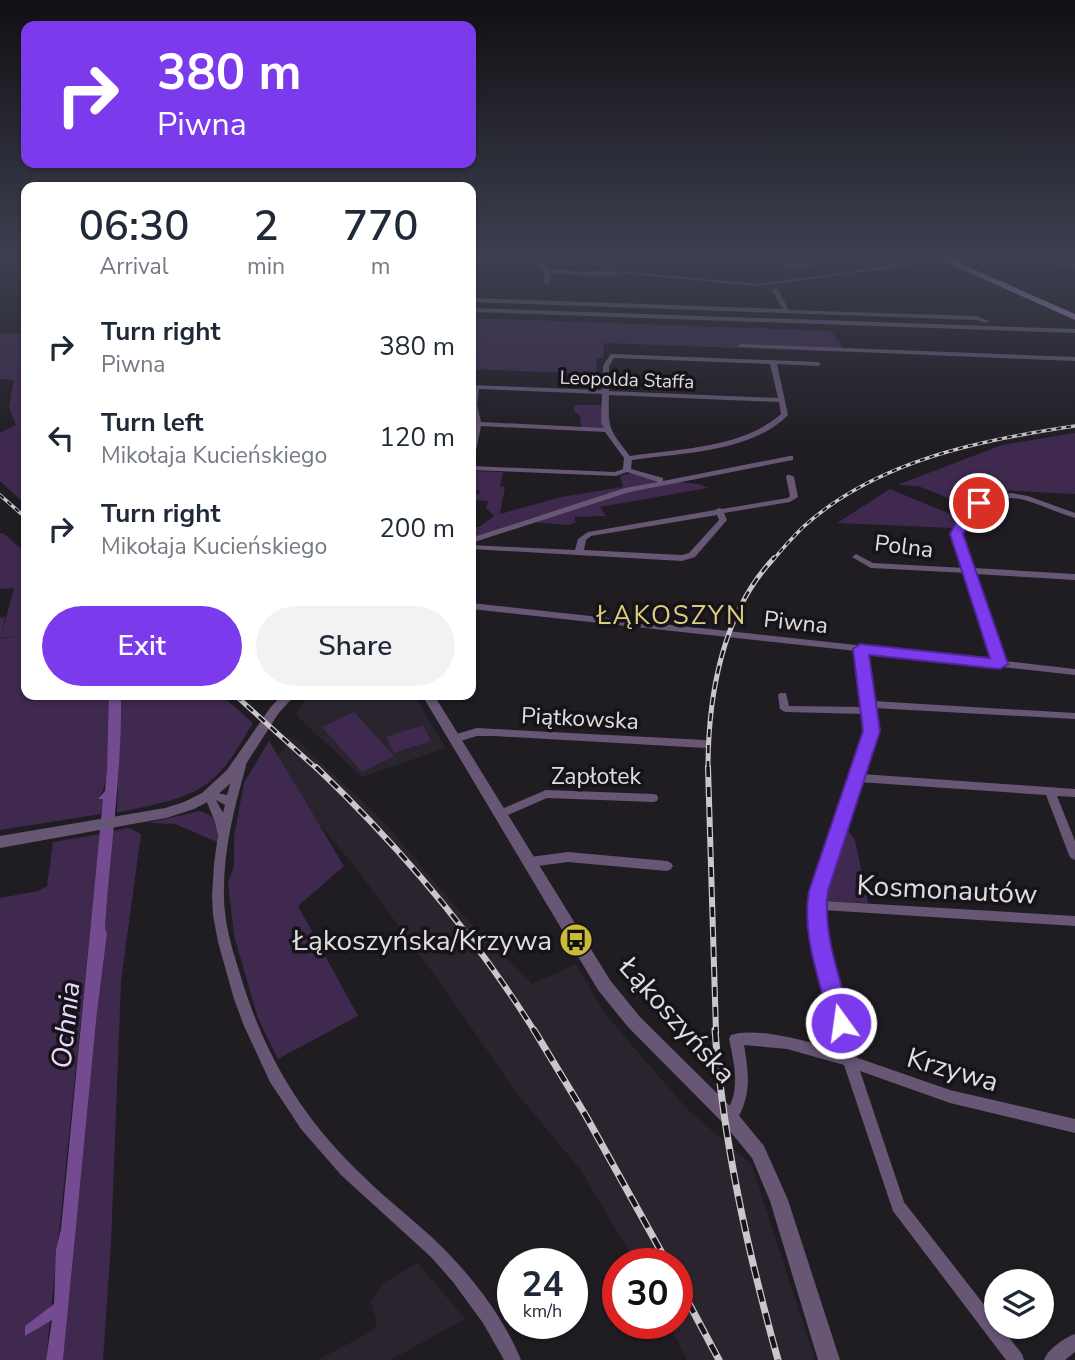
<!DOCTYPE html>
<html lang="en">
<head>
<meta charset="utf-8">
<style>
  :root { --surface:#fff; --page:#f2f2f3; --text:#1f2937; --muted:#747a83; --accent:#7c3aed }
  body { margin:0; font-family:"Nunito Sans",sans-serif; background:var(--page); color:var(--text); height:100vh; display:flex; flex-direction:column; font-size:26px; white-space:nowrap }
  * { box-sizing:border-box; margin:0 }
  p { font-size:23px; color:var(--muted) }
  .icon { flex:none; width:38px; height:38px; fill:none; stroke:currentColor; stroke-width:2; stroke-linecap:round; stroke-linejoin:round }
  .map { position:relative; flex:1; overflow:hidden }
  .panel { position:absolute; left:21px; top:182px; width:455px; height:518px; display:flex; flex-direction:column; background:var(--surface); border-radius:14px; box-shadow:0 2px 5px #0004 }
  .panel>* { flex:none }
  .guide { position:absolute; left:21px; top:21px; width:455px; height:147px; border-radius:14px; box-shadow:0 2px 5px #0004; background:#7c3aed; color:#fff; overflow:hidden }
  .controls { position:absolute; left:984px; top:1269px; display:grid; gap:14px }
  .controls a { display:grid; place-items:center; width:70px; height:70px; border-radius:50%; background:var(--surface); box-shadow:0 2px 5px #0004; font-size:35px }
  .speed { position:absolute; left:497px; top:1248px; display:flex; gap:14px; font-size:35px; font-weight:700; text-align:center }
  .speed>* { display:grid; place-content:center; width:91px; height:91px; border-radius:50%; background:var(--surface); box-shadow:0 2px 5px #0004; line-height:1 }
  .speed small { font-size:18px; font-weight:400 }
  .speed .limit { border:10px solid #d22; background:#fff; color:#111 }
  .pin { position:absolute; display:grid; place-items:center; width:60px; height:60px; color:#fff; margin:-30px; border:4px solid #fff; border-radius:50%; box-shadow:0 2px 7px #0007 }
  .me { position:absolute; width:77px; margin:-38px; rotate:346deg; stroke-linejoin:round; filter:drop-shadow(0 0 5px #0008) }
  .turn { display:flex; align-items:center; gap:24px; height:147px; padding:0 21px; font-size:32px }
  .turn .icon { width:91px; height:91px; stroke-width:2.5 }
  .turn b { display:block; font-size:49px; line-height:60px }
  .eta { display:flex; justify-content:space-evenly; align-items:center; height:119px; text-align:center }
  .eta b { font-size:42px; font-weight:600; line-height:49px }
  .button { display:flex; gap:14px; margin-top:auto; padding:14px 21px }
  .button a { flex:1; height:80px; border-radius:42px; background:var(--accent); color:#fff; font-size:28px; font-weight:600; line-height:80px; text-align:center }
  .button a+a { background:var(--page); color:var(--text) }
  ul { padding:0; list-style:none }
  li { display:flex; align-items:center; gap:21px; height:91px; padding:0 21px }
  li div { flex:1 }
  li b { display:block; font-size:26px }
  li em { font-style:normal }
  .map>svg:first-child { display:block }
  .built { fill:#2a242f }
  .green { fill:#3f294f }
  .forest { fill:#62397e }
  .water { fill:#744a90 }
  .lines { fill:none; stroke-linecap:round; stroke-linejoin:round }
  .stream { stroke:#744a90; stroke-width:2 }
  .minor { fill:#675674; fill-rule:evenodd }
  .tertiary { fill:#675674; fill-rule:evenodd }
  .primary { fill:#b28ecd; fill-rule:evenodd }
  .rail-far3-casing { stroke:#cac7cb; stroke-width:3.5 }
  .rail-far2-casing { stroke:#cac7cb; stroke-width:5 }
  .rail-far1-casing { stroke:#cac7cb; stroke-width:6 }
  .rail-casing { stroke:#cac7cb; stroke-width:7 }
  .rail-far3 { stroke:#161319; stroke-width:2; stroke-dasharray:5; stroke-linecap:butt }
  .rail-far2 { stroke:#161319; stroke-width:2.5; stroke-dasharray:8; stroke-linecap:butt }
  .rail-far1 { stroke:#161319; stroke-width:3.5; stroke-dasharray:10; stroke-linecap:butt }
  .rail { stroke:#161319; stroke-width:4.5; stroke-dasharray:12; stroke-linecap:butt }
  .route { fill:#7c3aed; stroke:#51269a; stroke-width:2 }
  .labels { text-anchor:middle; stroke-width:7; stroke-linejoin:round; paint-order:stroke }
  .far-street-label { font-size:19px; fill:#e0dde1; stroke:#161319 }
  .street-label { font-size:23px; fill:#e0dde1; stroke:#161319 }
  .quarter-label { font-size:26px; letter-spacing:2px; fill:#dacd7f; stroke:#161319 }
  .near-street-label { font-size:28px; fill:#e0dde1; stroke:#161319 }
  .near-poi-label { font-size:28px; fill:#e0dde1; stroke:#161319; text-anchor:end }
  .near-water-label { font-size:28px; font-style:italic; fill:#edd7ff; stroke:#161319 }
</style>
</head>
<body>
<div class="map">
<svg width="1075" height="1360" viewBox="0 0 1075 1360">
  <rect width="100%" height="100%" fill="#1f1c22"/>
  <path class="built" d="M308,695H414L446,748L362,777L296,715Z
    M287,736L297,740L383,821L461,913L532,984L576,964L606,1015L688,1110L752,1165L815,1360H687L668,1323H677V1264L636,1263L582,1172L515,1091L439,981L359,872L310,813L276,756L284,751Z
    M418,1263L465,1319L390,1360H318L372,1331L377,1324L371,1302L382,1284Z"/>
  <path class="green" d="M471,318L831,331L846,352L604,343L603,358H597L596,374L471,369Z
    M0,333L26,334V505L0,481V433L16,425L9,407L14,380L0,379Z
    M574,405H604L605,429L581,427L580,416L574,411Z
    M1075,433V494L996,490L971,507L918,486L897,485L1002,445Z
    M471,471L503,472L500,486L505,487L500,514L561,497L623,487L620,476L630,473L659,481L526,520L471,541V527H479L494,516L486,508L488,501L471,500V494H479L480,490H471V485L480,484L471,483Z
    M670,481L699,484L708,488L600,507L606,516L574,517L576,522L569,525L532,522L628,491Z
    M890,489L960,518L953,528L837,523Z
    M0,533H3L26,553V695H109C110,727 114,771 99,799H104L101,814L0,830V639L18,636L0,638V618L5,617L2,633L14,588L0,589Z
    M121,695H221L253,723C241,742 231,762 215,777C191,801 148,805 117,813Z
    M354,712L394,756L362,772L322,727Z
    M423,725L431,741L394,753L386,737Z
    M269,741L344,866L298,906L358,1016L278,1059L258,1018L234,936L228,882L234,866V836L244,783Z
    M200,811C217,816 219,825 217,842L175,824L147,823Z
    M129,828L141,834L121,981L111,1244L103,1360H63L97,1012L107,934L105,928L112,831Z
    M847,830L855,840L868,903L829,901L825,896Z
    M100,834L46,1360H0V898L38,891L47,886L53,842Z"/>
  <path class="forest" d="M777,258H831L840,264C832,266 826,264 818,265C797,266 793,279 777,258Z"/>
  <path class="water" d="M109,695H121C122,773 110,850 105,928L107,934L97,1012L63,1360H46L52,1320L25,1336V1326L54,1304L56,1250L61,1229L103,799H98L105,791L107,770Z"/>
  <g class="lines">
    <path class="stream" d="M577,258L618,272L759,285L956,258
      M992,258L1075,266"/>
    <path class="minor" d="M502,258H520L471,266V262Z
      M532,258H537L549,270L615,272L618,274L615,276L550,274V282L547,284L544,282V272Z
      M775,288L778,290L789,310L976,316L989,321L986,323L976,320L471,302V298L783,309L772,290Z
      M471,308L1075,329V333L471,312Z
      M741,344L1075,357V361L739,347L738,346Z
      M612,354L818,362L821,364L818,366L777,364L788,415C752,452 681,453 632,460L631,469L663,478V481L790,456H793V460L630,492L471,543V538L625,488L658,482L627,472L616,476L471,470V466L615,472L623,469L624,458L605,432L481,426L475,455L471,457V440L474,424L471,406L473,389H471V385L602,390L603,366L610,355ZM614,358L770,364L778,398L609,391V366ZM479,389L602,394L601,422L604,428L481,422L477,405ZM609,395L779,402L781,414C741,449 680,448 630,456C609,429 608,429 609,395Z
      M787,475H790L794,477L798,497L790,502L724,513L727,520L695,557L682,561L471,549V545L575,550L578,539L588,532L715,510L719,508L722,509L788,498L790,496L786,477ZM717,515L719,520L689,553L682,555L584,550L586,540L591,536Z
      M1011,493L1028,496L1075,513V518C1023,502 1002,477 961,530L974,568L1075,574V580L975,574L1004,661L1075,669V675L865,652L872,701L1075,713V719L873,708L875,711L874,713L876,731L862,774L1075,789V797L1057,796L1075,841V860L1071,858L1069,855L1046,795L859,782L824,891V901L1075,916V926L823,910V925L855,1057L950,1090L1075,1119V1133L950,1103L860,1071L904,1202L996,1320V1326H1000L1022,1354L1024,1360H1006L893,1211L844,1065L787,1049L744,1045C749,1076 752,1095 735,1123L730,1125L725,1123L723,1118C726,1111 731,1105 733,1097C738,1078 733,1058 729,1039L731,1035C756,1026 816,1043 841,1052L811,925L812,908L810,905L812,891L866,731L864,714L785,712L780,709L778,695L780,693H786L789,706L863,707L856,651L471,609V603L994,660L967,573L871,568L852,557L856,554L873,563L965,568L953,530C970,507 981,495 1011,493Z
      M477,728L705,740L709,741L710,744L709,747L705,748L494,736H477L454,743L450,742L449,739L450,736Z
      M241,762L245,763L246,766C234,808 223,852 224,896C224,923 232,949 240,974C264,1055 302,1118 363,1176C388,1201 417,1222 442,1247C474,1279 504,1318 521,1360H504L483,1323L453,1282L431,1257L341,1175L301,1129L270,1082L244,1026L234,999L218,942L213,915L212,896L214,864L218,835L215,822L204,795L205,792L209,791L227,795L236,766L237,763ZM216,800L225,805L223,813Z
      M546,790L653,794L657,795L658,798L657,801L653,802L547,798L501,818L497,817L496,814L497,811Z
      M568,852L667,861L671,863L673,866L671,869L667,871L568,862L530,867L526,865L524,862L526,859L530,857Z
      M1075,1334V1352L1065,1360H1044C1048,1349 1064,1338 1075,1334Z"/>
    <path class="tertiary" d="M282,695H295L278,714L237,778L211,800L194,809L166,818L0,848V836L165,808L184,802L202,793L227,770L270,708Z
      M422,695H434L610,980L640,1017L736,1112L764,1146L788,1200L840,1360H818L770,1201L752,1158L724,1124L628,1027L598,990Z"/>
    <path class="primary" d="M937,258H948L1075,314V320Z"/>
    <defs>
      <path id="rail-far3" d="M0,495L26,518
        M773,560C782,549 792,538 802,528C875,461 980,440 1075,426"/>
      <path id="rail-far2" d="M235,695L317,769
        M708,769C708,696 722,613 774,558"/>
      <path id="rail-far1" d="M316,767C400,847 473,933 535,1032
        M708,767L716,1032"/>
      <path id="rail" d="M534,1030L586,1116L668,1264
        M715,1030C723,1142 748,1252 778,1360
        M677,1281L719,1360"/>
    </defs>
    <use href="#rail-far3" class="rail-far3-casing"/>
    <use href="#rail-far2" class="rail-far2-casing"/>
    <use href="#rail-far1" class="rail-far1-casing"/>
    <use href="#rail" class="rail-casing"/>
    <use href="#rail-far3" class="rail-far3"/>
    <use href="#rail-far2" class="rail-far2"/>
    <use href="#rail-far1" class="rail-far1"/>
    <use href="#rail" class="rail"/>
  </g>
  <linearGradient id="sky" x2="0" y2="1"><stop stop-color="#110f13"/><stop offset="0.57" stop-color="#3c404f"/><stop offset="1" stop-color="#3c404f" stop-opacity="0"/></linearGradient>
  <rect width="1075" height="449" fill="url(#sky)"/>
  <path class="route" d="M979,500L986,503L971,518L963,534L1008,664L1000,669L869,655L880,731L828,891C822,934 841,981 852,1023L849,1030L841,1033L833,1030L830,1023C820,981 801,934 809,891L863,731L853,649L860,644L990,658L950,534L961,513Z"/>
  <defs>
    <symbol id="bus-disc" viewBox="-11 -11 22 22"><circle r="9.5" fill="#cdb938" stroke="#161319"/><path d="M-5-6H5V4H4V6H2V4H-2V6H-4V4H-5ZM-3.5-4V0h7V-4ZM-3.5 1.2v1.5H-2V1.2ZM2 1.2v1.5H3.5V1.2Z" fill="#111"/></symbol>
  </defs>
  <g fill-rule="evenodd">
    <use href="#bus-disc" x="557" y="921" width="38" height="38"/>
  </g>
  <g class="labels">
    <g class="far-street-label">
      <text transform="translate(627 379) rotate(2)" y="7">Leopolda Staffa</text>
    </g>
    <g class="street-label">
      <text transform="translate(904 546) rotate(7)" y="8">Polna</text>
      <text transform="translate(796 622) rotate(6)" y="8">Piwna</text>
      <text transform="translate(580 718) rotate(3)" y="8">Piątkowska</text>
      <text x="596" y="784">Zapłotek</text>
    </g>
    <g class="quarter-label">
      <text x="672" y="624">ŁĄKOSZYN</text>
    </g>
    <g class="near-street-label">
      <text transform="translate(947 889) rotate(3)" y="10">Kosmonautów</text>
      <text transform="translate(678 1020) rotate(48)" y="10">Łąkoszyńska</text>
      <text transform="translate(953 1069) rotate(16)" y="10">Krzywa</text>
    </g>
    <g class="near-poi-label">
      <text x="552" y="950">Łąkoszyńska/Krzywa</text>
    </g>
    <g class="near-water-label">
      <text transform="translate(65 1025) rotate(-84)" y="10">Ochnia</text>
    </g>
  </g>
</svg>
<div class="controls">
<a><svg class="icon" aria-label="layers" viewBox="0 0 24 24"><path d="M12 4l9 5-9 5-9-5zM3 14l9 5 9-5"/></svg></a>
</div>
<div class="speed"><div>24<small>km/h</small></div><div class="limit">30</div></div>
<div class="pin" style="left:979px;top:503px;background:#d93025"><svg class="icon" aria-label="arrive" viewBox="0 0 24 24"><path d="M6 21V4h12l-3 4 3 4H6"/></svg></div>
<svg class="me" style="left:841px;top:1023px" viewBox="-20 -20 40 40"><circle r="17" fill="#7c3aed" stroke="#fff" stroke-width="3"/><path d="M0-11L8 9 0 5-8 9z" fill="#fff"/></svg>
<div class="guide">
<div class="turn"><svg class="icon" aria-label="right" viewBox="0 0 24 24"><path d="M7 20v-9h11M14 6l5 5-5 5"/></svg><div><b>380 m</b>Piwna</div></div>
</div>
<section class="panel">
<div class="eta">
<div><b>06:30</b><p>Arrival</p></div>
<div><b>2</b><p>min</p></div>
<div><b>770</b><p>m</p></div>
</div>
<ul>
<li><svg class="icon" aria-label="right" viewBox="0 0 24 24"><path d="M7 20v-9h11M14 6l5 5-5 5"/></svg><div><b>Turn right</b><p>Piwna</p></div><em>380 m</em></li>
<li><svg class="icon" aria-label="left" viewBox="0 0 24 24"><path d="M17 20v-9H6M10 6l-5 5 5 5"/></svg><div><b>Turn left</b><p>Mikołaja Kucieńskiego</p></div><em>120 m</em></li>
<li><svg class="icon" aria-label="right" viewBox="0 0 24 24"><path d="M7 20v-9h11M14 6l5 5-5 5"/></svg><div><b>Turn right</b><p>Mikołaja Kucieńskiego</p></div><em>200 m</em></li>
</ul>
<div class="button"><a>Exit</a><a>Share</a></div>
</section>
</div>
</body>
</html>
